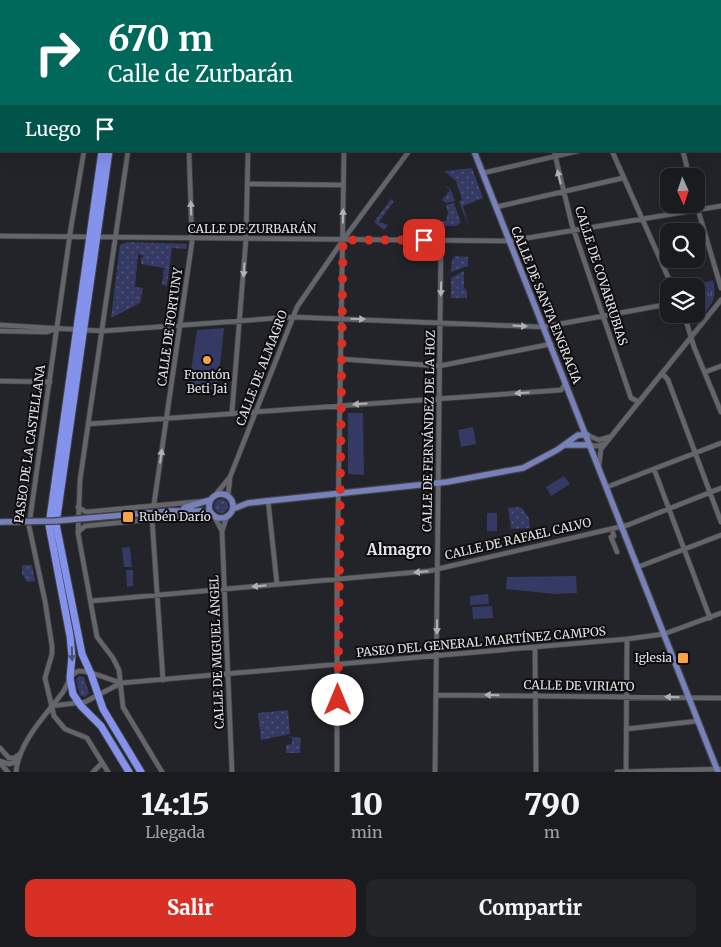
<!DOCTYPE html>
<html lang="es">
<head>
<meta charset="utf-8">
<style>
  :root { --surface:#1a1b1f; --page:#232428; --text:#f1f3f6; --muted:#9fa1a4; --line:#38393d; --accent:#d93025 }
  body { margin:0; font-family:Merriweather,serif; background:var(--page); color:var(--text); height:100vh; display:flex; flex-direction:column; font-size:19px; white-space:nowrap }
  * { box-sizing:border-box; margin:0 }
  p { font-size:16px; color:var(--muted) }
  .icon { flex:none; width:28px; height:28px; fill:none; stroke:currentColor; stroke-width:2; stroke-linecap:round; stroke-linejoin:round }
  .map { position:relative; height:772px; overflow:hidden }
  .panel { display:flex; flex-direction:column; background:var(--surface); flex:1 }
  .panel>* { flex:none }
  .top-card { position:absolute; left:0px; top:0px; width:721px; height:152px; box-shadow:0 5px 20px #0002,0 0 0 1px var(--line); background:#00695c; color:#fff; overflow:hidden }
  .needle { width:32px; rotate:177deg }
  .fabs { position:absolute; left:660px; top:168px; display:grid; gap:10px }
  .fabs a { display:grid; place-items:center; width:45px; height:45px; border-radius:10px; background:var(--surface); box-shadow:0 5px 20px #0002,0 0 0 1px var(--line); font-size:25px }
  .pin { position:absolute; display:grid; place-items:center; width:42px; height:42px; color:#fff; margin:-21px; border-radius:10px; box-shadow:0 2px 8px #0006 }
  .me { position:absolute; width:55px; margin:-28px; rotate:0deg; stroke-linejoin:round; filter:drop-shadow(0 0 4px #0008) }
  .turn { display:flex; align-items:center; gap:18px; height:105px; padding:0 25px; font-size:22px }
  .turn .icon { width:65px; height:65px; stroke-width:2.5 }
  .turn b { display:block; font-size:35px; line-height:42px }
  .then { display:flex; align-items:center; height:48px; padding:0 25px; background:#0003; gap:10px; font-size:19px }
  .eta { display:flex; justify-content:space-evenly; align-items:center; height:85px; text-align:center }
  .eta b { font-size:30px; font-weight:800; line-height:35px }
  .button { display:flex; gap:10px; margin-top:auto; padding:10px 25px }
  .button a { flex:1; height:58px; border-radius:10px; background:var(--accent); color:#fff; font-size:20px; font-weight:800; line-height:58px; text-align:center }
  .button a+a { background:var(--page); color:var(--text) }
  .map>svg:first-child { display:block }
  .grass { fill:url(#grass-dots) }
  .park { fill:url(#park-tufts) }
  .pitch { fill:#343a63 }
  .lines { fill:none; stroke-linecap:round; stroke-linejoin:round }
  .minor-casing { stroke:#404144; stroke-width:6 }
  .major-casing { stroke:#404144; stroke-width:8 }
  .highway-casing { stroke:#404144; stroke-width:9 }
  .minor { stroke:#64656b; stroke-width:4.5 }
  .major { stroke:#7780b8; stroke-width:5.5 }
  .highway { stroke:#8492ec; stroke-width:7 }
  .major-bridge-casing { stroke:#404144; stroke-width:8; stroke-linecap:butt }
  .major-bridge { stroke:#7780b8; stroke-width:5.5 }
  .oneway { fill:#b0b1b5 }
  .oneway2 { fill:#48507e }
  .route { stroke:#d93025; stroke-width:9; stroke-dasharray:0 16.2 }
  .poi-dot { fill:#f5a346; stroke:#0d0d0f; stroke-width:2 }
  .labels { text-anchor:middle; stroke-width:4; stroke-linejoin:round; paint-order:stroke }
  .street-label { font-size:12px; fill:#e3e4e7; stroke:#0d0d0f }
  .poi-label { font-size:12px; fill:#e3e4e7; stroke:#0d0d0f }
  .quarter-label { font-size:15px; font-weight:bold; fill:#e3e4e7; stroke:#0d0d0f }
</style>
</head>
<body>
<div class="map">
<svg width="721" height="772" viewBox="0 0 721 772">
  <defs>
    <pattern id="grass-dots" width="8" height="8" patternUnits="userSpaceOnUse" patternTransform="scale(1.25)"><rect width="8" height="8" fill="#343a63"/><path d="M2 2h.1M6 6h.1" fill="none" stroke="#515679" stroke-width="1.8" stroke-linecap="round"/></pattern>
    <pattern id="park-tufts" width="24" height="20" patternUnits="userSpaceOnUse" patternTransform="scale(1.25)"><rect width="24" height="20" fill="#343a63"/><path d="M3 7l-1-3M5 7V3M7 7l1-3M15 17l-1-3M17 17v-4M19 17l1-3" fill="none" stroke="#515679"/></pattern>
  </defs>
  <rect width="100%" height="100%" fill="#232429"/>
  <path class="grass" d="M472,168L483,198L463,206L469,226L459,202L462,199L456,181L444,171Z
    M444,185L450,189L455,201L446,203L442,200L450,190Z
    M391,199L394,201L379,222L388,225L384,230L374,222Z
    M454,203L461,223L455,226L434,225L435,220L440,223L442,221H446L448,213L446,205Z
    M128,242L187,244L186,249L172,248L167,286L162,285L164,268L141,264V258L144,256L138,254L135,287L143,288L140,303L111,318L120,245Z
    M455,256L468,257V266L451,272L452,260Z
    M464,271V287L467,291V298H451V278Z
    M21,473H31L26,502L18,501Z
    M214 506a7 7 0 1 1 14 0a7 7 0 1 1-14 0Z
    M517,507L522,508L529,518L530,528L511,529L508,508Z
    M22,565H32L35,581L27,582L22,574Z
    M79,676L84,677L89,693L85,697L80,695L76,680Z
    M288,710L290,734L261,740L258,713Z
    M287,736L301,738L300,753H286V745L292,744V738Z"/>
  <path class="park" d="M713,280C718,303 709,306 696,323L691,322L687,314H696V286H691Z
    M564,476L570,484L551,496L546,487Z"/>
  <path class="pitch" d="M224,328L218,385H215V389L188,391L197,330Z
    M348,413H363L364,475L348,474Z
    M473,427L476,444L461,447L458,430Z
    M487,513H497V531H487Z
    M130,547L132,567H124L122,548Z
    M126,570H133V586L127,587Z
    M576,576L577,593L555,594L506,589L507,577Z
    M488,594L489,604L470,605V596Z
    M492,606L493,618L473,619L472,607Z"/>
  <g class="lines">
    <defs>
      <path id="minor" d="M421,0L424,1
        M520,0L522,1
        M593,0L595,1
        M60,1V0
        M104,1V0
        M150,1V0
        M256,1V0
        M325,1V0
        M354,1L355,0
        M432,1L433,0
        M498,1L499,0
        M516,1L517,0
        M530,1L532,0
        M604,1L606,0
        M701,1L704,0
        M0,21H1
        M720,48L721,47
        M720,69L721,72
        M0,127L1,128
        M84,151L71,227L29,526L45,601L52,646V654L45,678L54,716L65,729L87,738L108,772
        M128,151L80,480L78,533L97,637L113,658L119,670L123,707L162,772
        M554,151L572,225L631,398L639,402
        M612,151L672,286
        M683,151L689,176
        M483,173L578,151
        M247,184L343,185
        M696,203L721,288
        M496,207L623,178
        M0,236L509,241L721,206
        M684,314L694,347L721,412
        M0,325L102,331L292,317L543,327L669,304
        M0,331L47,332L55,329
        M341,359L439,366L551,344
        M705,372L721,366
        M662,373L668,380L721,522
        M0,381L50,382
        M232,412L246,239L248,151
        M88,424L561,390L566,383
        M587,435L599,440L609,437
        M589,445L597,446L604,444
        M599,465L601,449L721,300
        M654,469L710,618
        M607,487L721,443
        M217,493L230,477L297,307L343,240L409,151
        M228,495L230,479
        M268,500L277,584
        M154,504L192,242L189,151
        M78,507L86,512L205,501
        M214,516L222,531
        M227,516L222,531L232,772
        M152,519L163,680
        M78,532L85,526L176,517L197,513
        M613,533L614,536L611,537L617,552
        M638,567L721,535
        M91,601L429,571L628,525L721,488
        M535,648L536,772
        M436,695L721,698
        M51,706L85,702L121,683
        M626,729L698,721
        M0,748L9,758H14L20,754
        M0,761L9,764L18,761
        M0,763L8,772
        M16,772C19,741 46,715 63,692C68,685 70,673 79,671C88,670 111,680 121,683L627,639L664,634L721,613
        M93,772L102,763
        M337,772V578L344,151
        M435,772L441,241
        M617,772L721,769
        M626,772L627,639"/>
      <path id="major" d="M309,0L311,1
        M319,0L321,1
        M720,139H721
        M720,145H721
        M474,151L718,772
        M564,445H589
        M209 506a12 12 0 1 1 24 0a12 12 0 1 1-24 0Z
        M184,508L210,500
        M233,509L248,503L447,482L523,468L557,450L578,435H587
        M170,511H202L212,514"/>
      <path id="highway" d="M124,1V0
        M132,1V0
        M102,151L49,525L70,636L72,656L70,678L73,694L81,706L101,726L129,772
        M109,151L56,524L82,654L91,674L103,709L141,772"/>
    </defs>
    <use href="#minor" class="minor-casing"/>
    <use href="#major" class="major-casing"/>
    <use href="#highway" class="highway-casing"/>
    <use href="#minor" class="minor"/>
    <use href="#major" class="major"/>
    <use href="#highway" class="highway"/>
    <defs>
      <path id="major-bridge" d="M0,522L55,521L170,511"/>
    </defs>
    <use href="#major-bridge" class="major-bridge-casing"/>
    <use href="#major-bridge" class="major-bridge"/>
  </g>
  <defs><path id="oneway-solid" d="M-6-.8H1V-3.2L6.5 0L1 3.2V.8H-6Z" transform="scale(1.25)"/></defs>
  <g class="oneway">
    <use href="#oneway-solid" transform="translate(559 177) rotate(-104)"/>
    <use href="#oneway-solid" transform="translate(191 208) rotate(-92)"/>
    <use href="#oneway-solid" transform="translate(343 216) rotate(-89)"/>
    <use href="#oneway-solid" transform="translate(244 270) rotate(94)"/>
    <use href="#oneway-solid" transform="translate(441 289) rotate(91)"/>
    <use href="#oneway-solid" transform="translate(358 319) rotate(2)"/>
    <use href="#oneway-solid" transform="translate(520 326) rotate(3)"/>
    <use href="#oneway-solid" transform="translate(522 393) rotate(177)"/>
    <use href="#oneway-solid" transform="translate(360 404) rotate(176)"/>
    <use href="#oneway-solid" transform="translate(161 456) rotate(-82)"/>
    <use href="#oneway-solid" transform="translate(421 572) rotate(175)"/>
    <use href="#oneway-solid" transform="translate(259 586) rotate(174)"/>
    <use href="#oneway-solid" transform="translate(437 627) rotate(91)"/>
    <use href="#oneway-solid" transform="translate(492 695) rotate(-179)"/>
    <use href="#oneway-solid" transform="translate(672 697) rotate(-179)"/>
  </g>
  <use class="oneway2" href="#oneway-solid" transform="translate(72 654) rotate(88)"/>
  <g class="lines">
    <path class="route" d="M338,700L343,240H424"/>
  </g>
  <g class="poi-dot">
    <circle cx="207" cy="360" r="5"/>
    <rect x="122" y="511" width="12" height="12" rx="2.5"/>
    <rect x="677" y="652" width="12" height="12" rx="2.5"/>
  </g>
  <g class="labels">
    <g class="street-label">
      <text x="252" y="233">CALLE DE ZURBARÁN</text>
      <text transform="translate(601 276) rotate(72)" y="4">CALLE DE COVARRUBIAS</text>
      <text transform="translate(546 305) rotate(68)" y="4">CALLE DE SANTA ENGRACIA</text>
      <text transform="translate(170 327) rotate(-82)" y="4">CALLE DE FORTUNY</text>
      <text transform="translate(262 368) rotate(-69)" y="4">CALLE DE ALMAGRO</text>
      <text transform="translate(429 431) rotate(-89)" y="4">CALLE DE FERNÁNDEZ DE LA HOZ</text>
      <text transform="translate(30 444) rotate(-82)" y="4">PASEO DE LA CASTELLANA</text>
      <text transform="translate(518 539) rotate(-13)" y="4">CALLE DE RAFAEL CALVO</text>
      <text transform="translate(481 642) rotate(-5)" y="4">PASEO DEL GENERAL MARTÍNEZ CAMPOS</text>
      <text transform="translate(217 652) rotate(-92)" y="4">CALLE DE MIGUEL ÁNGEL</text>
      <text transform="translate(579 686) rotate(1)" y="4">CALLE DE VIRIATO</text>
    </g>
    <g class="poi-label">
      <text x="207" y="379">Frontón<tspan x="207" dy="14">Beti Jai</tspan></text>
      <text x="139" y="521" text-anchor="start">Rubén Darío</text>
      <text x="672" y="662" text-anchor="end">Iglesia</text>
    </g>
    <g class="quarter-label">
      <text x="399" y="555">Almagro</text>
    </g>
  </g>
</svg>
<div class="fabs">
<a><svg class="needle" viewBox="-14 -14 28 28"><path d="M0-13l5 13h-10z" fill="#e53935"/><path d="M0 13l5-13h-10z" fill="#9fa1a4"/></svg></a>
<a><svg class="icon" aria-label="search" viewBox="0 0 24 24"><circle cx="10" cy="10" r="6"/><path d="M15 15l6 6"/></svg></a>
<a><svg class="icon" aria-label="layers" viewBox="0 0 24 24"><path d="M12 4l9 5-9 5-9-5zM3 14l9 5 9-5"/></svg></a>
</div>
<div class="pin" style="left:424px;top:240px;background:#d93025"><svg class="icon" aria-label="arrive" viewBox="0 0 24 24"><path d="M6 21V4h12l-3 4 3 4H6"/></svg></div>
<svg class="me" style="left:338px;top:700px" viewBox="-20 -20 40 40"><circle r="19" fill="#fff"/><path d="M0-13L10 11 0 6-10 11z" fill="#d93025"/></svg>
<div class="top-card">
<div class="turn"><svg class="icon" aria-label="right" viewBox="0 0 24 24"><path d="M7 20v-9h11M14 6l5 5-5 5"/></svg><div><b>670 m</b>Calle de Zurbarán</div></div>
<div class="then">Luego<svg class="icon" aria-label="arrive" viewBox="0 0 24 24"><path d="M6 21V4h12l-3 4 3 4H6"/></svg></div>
</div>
</div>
<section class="panel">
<div class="eta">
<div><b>14:15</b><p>Llegada</p></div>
<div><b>10</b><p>min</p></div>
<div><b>790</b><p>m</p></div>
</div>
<div class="button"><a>Salir</a><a>Compartir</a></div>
</section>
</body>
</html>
